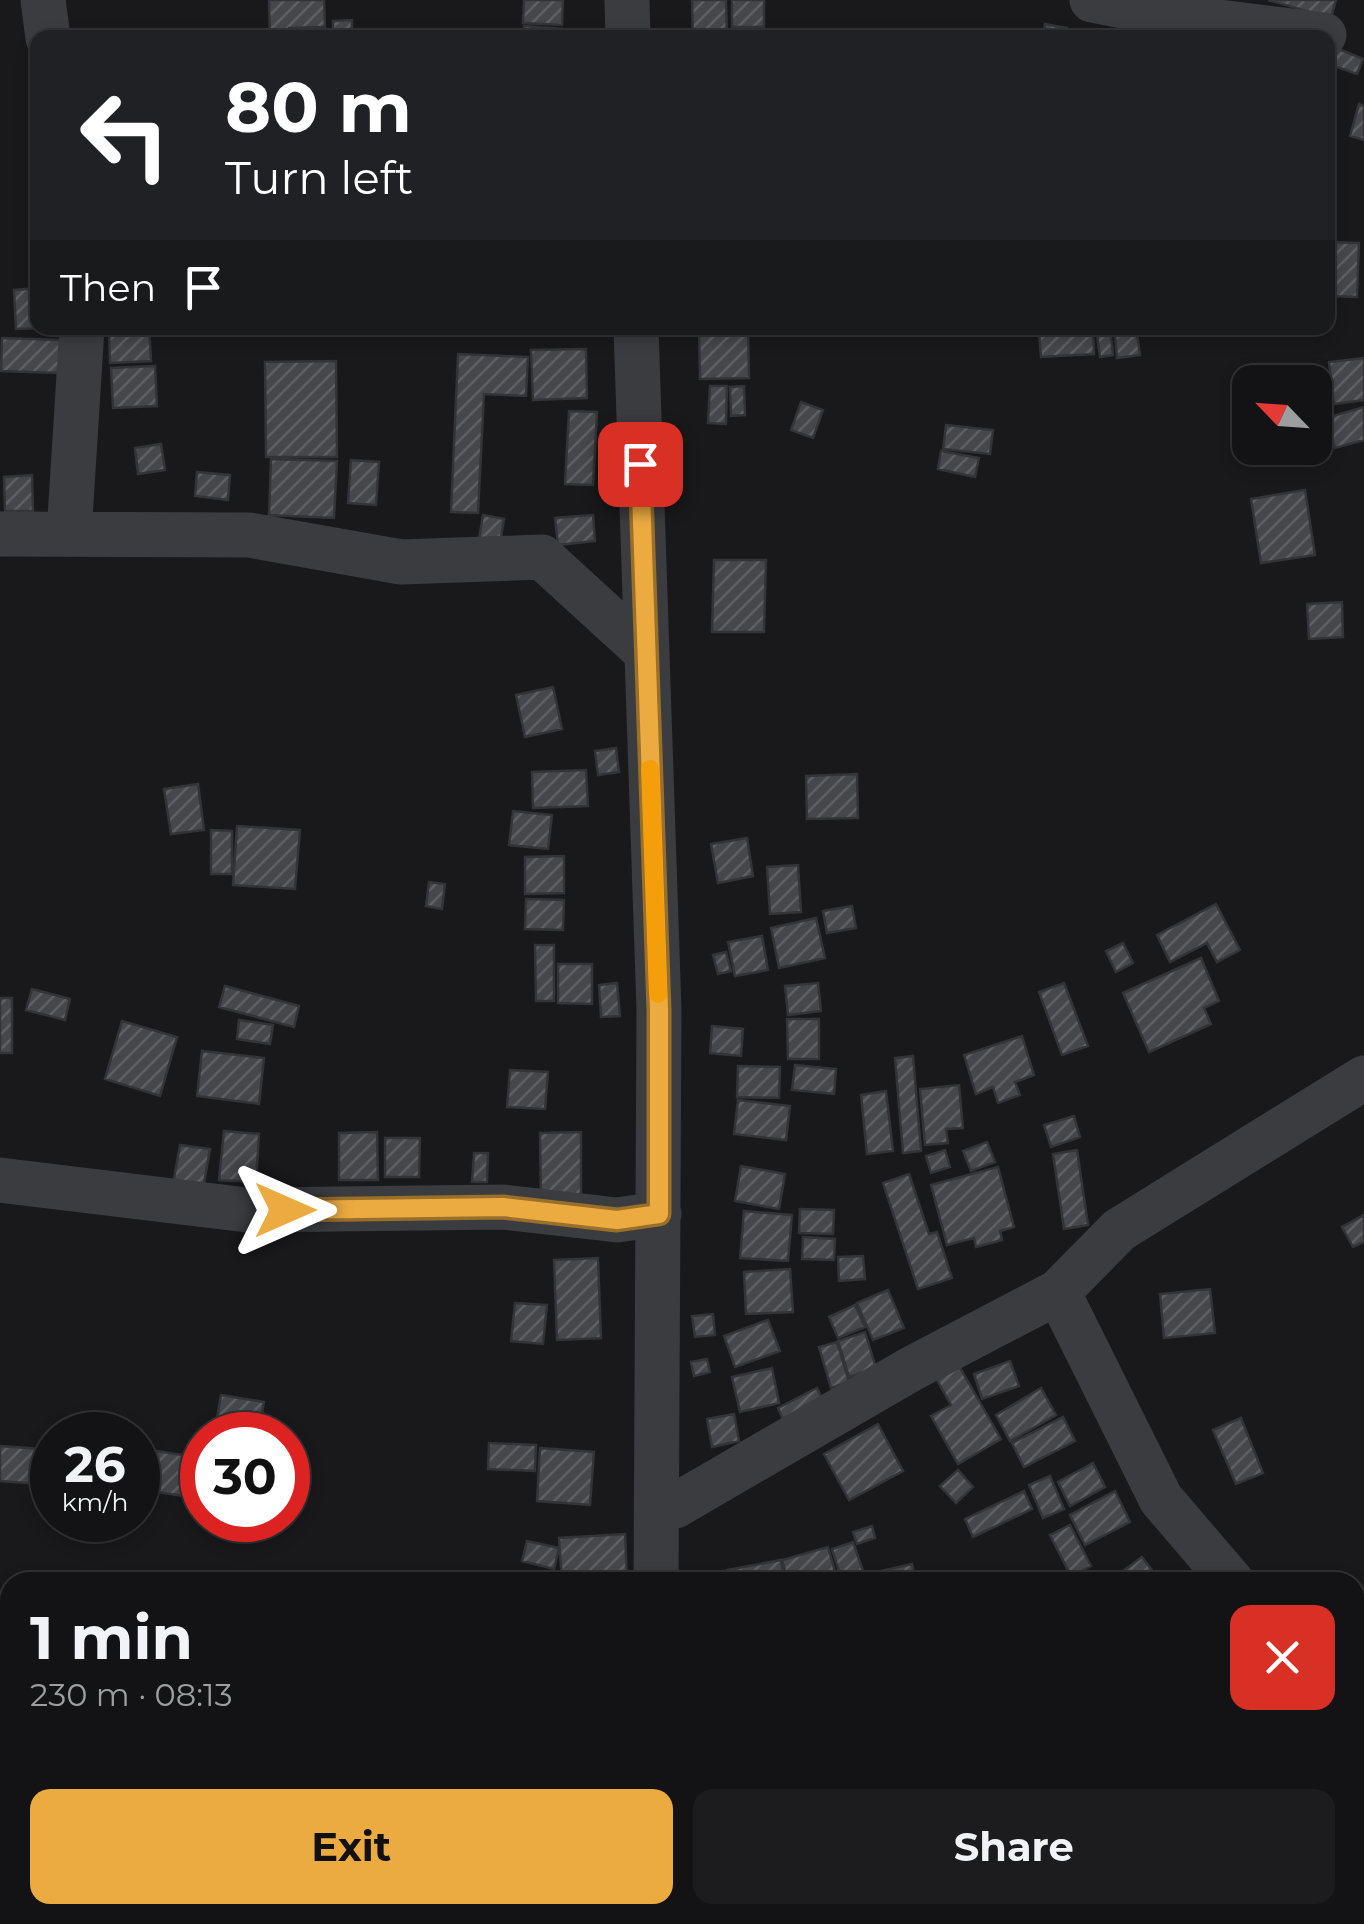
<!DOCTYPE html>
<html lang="en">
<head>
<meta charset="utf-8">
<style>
  :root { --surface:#131315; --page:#1c1c1e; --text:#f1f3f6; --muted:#9d9ea0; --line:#323234; --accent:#ecab41 }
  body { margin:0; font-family:Montserrat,sans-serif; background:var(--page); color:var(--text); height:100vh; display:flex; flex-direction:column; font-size:38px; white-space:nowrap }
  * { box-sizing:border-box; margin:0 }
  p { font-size:32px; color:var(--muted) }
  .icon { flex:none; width:55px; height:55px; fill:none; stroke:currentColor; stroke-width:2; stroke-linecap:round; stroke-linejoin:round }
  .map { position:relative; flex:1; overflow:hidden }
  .details { position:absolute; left:0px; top:1572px; width:1365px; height:352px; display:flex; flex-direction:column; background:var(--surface); border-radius:30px 30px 0 0; box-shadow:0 5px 15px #0003,0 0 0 2px var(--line) }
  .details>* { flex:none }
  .banner { position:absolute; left:30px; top:30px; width:1305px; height:305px; border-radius:20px; box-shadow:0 5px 15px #0003,0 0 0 2px var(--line); background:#202124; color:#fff; overflow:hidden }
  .needle { width:65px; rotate:295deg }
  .buttons { position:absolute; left:1232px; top:365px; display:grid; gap:20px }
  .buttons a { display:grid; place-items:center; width:100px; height:100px; border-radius:20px; background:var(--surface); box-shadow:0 5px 15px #0003,0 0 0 2px var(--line); font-size:50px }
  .speed { position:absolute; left:30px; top:1412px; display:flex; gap:20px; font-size:50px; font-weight:700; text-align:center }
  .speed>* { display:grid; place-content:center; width:130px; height:130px; border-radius:50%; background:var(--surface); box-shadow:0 5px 15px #0003,0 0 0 2px var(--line); line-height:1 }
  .speed small { font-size:25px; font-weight:400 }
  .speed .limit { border:15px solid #d22; background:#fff; color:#111 }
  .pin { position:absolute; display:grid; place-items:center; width:85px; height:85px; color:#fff; margin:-42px; border-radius:20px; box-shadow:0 5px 15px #0006 }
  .me { position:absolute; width:110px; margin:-55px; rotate:90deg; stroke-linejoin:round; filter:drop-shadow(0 0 8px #0008) }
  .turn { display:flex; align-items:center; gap:35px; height:210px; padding:0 30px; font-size:45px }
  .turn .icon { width:130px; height:130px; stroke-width:2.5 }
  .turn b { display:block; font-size:70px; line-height:85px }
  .then { display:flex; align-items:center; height:95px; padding:0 30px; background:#0003; gap:20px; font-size:38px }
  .round { display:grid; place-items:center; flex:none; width:105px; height:105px; border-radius:20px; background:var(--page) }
  .headline { display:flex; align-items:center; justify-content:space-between; height:170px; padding:0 30px }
  h1 { font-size:60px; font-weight:700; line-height:75px }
  .action { display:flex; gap:20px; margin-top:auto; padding:20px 30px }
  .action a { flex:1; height:115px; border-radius:20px; background:var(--accent); color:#111; font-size:40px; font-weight:700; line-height:115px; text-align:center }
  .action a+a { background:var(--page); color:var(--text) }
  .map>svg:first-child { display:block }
  .building { fill:url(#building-hatch); stroke:#333437; stroke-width:2.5 }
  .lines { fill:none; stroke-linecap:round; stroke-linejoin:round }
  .minor { stroke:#3b3c40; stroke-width:45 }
  .route-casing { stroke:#996f2a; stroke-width:25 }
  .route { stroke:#ecab41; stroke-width:18 }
  .slow { stroke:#f59e0b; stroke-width:18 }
</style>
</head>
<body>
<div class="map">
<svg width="1364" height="1924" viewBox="0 0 1364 1924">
  <defs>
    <pattern id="building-hatch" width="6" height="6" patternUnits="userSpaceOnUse" patternTransform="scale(2.5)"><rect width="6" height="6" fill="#46474b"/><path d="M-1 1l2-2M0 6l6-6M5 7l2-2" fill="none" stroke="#5e5f63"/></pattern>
  </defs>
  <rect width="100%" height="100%" fill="#19191c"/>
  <path class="building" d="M269,0H324L325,27L289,28V38H270Z
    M524,0H563L562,25L523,23Z
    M692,0H726L727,38H693Z
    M732,0H764V27H732Z
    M1268,0H1336L1331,18Z
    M352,20V38H333V21Z
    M1045,24L1067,28L1065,38H1043Z
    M524,26L563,29V38H523Z
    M1068,29L1098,31L1097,38H1068Z
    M1334,47L1363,59L1357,74L1328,64Z
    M1359,104L1364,106V140L1350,136Z
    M1328,242L1359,243L1357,297L1328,296Z
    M38,288V328H44L16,329L14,290Z
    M109,328H149L151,361L110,363Z
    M699,328H748L749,378L700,379Z
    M1096,328H1110L1113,355L1100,357Z
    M1093,330L1094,354L1041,357L1039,333Z
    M1137,334L1140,355L1117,358L1115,336Z
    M2,338L60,340L59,373L1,371Z
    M586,349L587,398L533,400L531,350Z
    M458,354L528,357L526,396L484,394L478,513L451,512Z
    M1364,358V400L1334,404L1329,362Z
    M336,361L337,457H266L265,362Z
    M155,366L157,406L113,408L111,368Z
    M710,386H727L726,424L708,423Z
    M744,386L745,415L731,416L730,387Z
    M801,402L823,410L813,438L791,430Z
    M1364,407V440L1335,448L1326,418Z
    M569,411L597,412L593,485L565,484Z
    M946,425L993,430L990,454L943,449Z
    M161,444L165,470L138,474L135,448Z
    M941,451L979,458L975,477L938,469Z
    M271,459L337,461L334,518L269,515Z
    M351,460L379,462L376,505L348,503Z
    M197,472L230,475L228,500L195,496Z
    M32,475L33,511H5L4,477Z
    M1305,490L1315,555L1261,563L1251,499Z
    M483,515L504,519L499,549L478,545Z
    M593,515L595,541L558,545L555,518Z
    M714,560H766L764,632H712Z
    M1342,602L1343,637L1309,639L1307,604Z
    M553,687L562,729L525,737L516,695Z
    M616,748L619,772L598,775L595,751Z
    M586,770L588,806L533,808L532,772Z
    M857,774L858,818L807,819L806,776Z
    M198,784L204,830L171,834L164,789Z
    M513,811L552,815L548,849L509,845Z
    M237,826L300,830L295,889L233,885Z
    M211,830L232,831V874H211Z
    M747,838L753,876L718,883L711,844Z
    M564,856V893L525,894V857Z
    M798,865L801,912L770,914L767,867Z
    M429,882L445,884L442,909L426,906Z
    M526,899L564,900L563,930L525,929Z
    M1216,904L1240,950L1217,962L1207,943L1170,962L1157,935Z
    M852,906L856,928L827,933L823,911Z
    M816,918L825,958L779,968L771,928Z
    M762,936L768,970L735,976L728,942Z
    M1123,943L1133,963L1116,972L1106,951Z
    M535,945H554V1001H536Z
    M726,952L731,971L718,974L713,955Z
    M1201,958L1219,1001L1204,1008L1211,1024L1149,1052L1123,993Z
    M558,964H592V1004L558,1003Z
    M617,983L620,1016L601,1017L599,985Z
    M818,983L821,1011L788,1015L785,986Z
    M1064,983L1088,1046L1062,1055L1039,992Z
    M225,986L299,1006L294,1027L219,1007Z
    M32,989L70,999L65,1020L26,1010Z
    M0,998H12V1053H0Z
    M787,1019H819V1059H788Z
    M239,1020L273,1025L270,1044L237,1039Z
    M122,1021L177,1037L160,1096L105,1079Z
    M712,1026L743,1029L741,1056L710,1053Z
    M1022,1036L1034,1075L1015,1082L1020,1095L998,1103L993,1087L976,1094L964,1055Z
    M202,1051L264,1058L259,1104L197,1096Z
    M913,1056L921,1151L903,1153L895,1058Z
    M795,1065L836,1069L834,1094L792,1090Z
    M738,1066L780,1067L779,1098L737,1097Z
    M510,1070L548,1072L545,1109L507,1107Z
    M959,1085L963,1128L946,1129L948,1143L925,1145L920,1089Z
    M886,1091L893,1151L867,1154L861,1095Z
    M738,1100L790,1106L786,1140L734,1134Z
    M1074,1116L1080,1137L1051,1147L1044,1125Z
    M224,1131L259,1134L256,1182L219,1180Z
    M377,1132L378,1180H339V1133Z
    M581,1132V1200H541L540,1133Z
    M385,1138H420L419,1177H385Z
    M987,1142L995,1162L971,1171L963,1151Z
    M180,1145L210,1149L203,1189L173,1184Z
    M945,1150L950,1167L931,1173L926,1156Z
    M1077,1150L1088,1225L1064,1229L1053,1154Z
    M474,1153H488L487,1182H472Z
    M741,1166L785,1174L779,1209L735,1201Z
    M998,1167L1014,1227L1000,1231L1002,1240L976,1247L974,1238L947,1245L931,1185Z
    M909,1174L929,1234L937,1232L952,1278L918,1289L883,1183Z
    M800,1209L834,1210L833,1234L799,1233Z
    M744,1211L792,1215L788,1261L740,1258Z
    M1364,1215V1242L1353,1247L1342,1227Z
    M803,1237L835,1239L834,1260L802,1259Z
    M863,1256L865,1279L839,1281L838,1257Z
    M598,1258L601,1338L557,1340L554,1260Z
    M790,1269L793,1312L746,1314L744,1272Z
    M1210,1289L1215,1333L1164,1338L1160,1294Z
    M888,1290L904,1328L873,1340L857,1303Z
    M515,1303L547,1305L543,1344L511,1341Z
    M855,1305L865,1327L838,1338L829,1317Z
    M713,1314L715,1335L695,1337L692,1316Z
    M768,1320L780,1351L735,1367L724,1336Z
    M865,1332L876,1368L849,1377L838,1341Z
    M837,1342L849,1382L831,1388L819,1347Z
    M707,1359L710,1372L694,1376L691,1362Z
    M1010,1361L1019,1386L982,1399L974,1374Z
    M959,1366L1001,1439L958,1464L931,1416L951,1405L937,1380Z
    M772,1368L779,1403L740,1412L732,1377Z
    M817,1388L826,1407L786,1426L778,1408Z
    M1041,1388L1056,1415L1010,1441L996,1415Z
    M221,1395L264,1402L258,1435H214Z
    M734,1414L739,1441L712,1447L707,1419Z
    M1063,1417L1075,1441L1024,1467L1012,1443Z
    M1241,1418L1263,1473L1236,1484L1213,1430Z
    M878,1424L903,1471L849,1500L824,1454Z
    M49,1434L55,1435L52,1476L43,1474Z
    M489,1443L536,1445L535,1471L488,1469Z
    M0,1446L41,1449L38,1484L0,1481Z
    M138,1448L202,1458V1499L138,1489Z
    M540,1448L594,1452L590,1505L537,1501Z
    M1093,1463L1105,1487L1070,1506L1058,1482Z
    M958,1470L973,1487L956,1503L940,1486Z
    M1050,1476L1064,1509L1043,1518L1029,1485Z
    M1024,1491L1032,1509L973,1537L965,1519Z
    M1115,1491L1130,1522L1085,1545L1070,1515Z
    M1070,1525L1091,1566L1071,1576L1050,1535Z
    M872,1526L875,1538L857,1544L853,1532Z
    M625,1534L627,1579L562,1582L559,1538Z
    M527,1541L559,1548L554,1569L522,1561Z
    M853,1542L864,1574L842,1581L832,1549Z
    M828,1547L838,1582H788L782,1560Z
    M1142,1557L1158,1578L1153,1582H1108Z
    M781,1560L785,1582H729L727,1570Z
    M912,1564L916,1582H879L877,1572Z
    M1364,1852V1886L1356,1890L1355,1856Z
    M0,1905H10L11,1924H0Z
    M1355,1914L1361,1924H1297L1312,1915Z
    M27,1915L50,1918L48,1924H25Z
    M61,1915H115L114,1924H59Z
    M297,1915L298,1924H267V1917Z
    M418,1915H482L481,1924H417Z
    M737,1915H788L790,1924H739Z
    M933,1915H988V1920L934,1924Z
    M1073,1915H1107L1116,1924H1082Z"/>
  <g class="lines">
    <path class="minor" d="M43,0L48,38
      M627,0L628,38
      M1092,0L1178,17L1324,35
      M636,328L659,1010L656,1582
      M0,534L249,535L401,562L542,557L646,652
      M69,534L82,328
      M0,1180L247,1210L503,1207L617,1220L659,1214
      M1058,1292L1161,1499L1232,1582
      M657,1512L675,1506L911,1369L1058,1292L1119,1230L1364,1078
      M0,1730L10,1734
      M1355,1749L1364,1762
      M653,1924V1915"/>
  </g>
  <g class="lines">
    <defs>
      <path id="route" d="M285,1210L503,1207L617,1220L659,1214V1010L640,464"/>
    </defs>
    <use href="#route" class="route-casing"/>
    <use href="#route" class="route"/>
    <path class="slow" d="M650,769L658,994"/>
  </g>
</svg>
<div class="buttons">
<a><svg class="needle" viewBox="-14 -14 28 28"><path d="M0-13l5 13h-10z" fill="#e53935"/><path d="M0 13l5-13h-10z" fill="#9d9ea0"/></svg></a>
</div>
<div class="speed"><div>26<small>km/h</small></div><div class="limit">30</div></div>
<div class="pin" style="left:640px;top:464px;background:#d93025"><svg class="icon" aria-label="arrive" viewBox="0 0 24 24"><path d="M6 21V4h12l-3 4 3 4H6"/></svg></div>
<svg class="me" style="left:285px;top:1210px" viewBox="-20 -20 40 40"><path d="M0-17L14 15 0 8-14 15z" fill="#ecab41" stroke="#fff" stroke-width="4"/></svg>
<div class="banner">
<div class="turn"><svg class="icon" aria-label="left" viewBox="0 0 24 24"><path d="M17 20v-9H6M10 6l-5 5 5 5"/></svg><div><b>80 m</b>Turn left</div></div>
<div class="then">Then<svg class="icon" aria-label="arrive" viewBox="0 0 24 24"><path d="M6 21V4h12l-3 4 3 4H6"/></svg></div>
</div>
<section class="details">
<div class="headline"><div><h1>1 min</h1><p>230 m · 08:13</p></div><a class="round" style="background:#d93025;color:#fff"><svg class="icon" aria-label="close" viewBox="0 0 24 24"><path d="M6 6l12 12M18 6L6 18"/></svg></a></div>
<div class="action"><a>Exit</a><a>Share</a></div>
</section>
</div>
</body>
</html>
